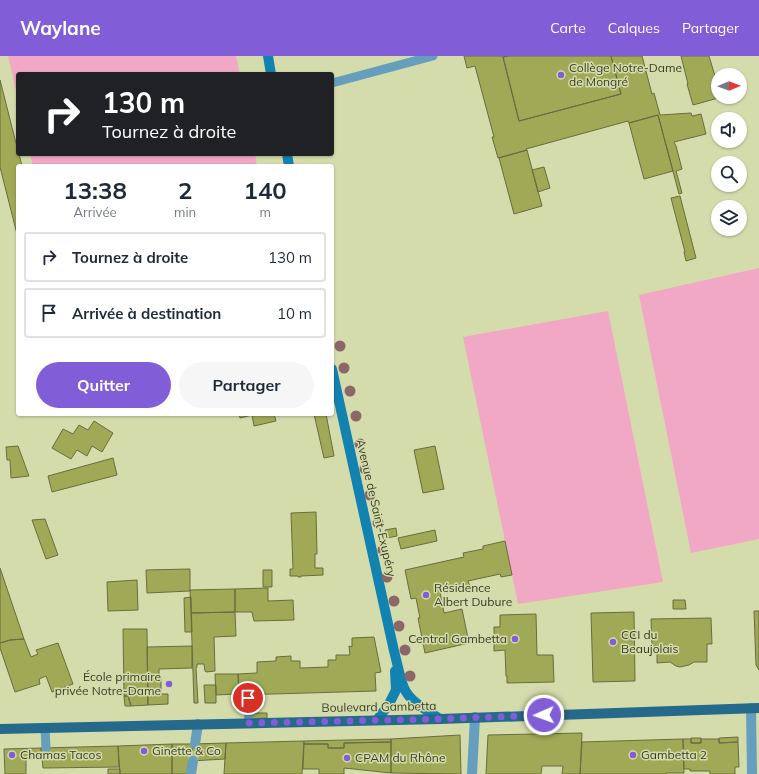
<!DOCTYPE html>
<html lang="fr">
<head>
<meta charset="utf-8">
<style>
  :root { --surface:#fff; --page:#f6f6f7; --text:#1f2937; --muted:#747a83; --line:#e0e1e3; --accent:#815dd7 }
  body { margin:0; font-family:Mulish,sans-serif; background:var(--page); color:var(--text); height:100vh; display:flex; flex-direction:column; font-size:15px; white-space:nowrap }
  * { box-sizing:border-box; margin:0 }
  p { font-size:13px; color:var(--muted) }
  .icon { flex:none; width:22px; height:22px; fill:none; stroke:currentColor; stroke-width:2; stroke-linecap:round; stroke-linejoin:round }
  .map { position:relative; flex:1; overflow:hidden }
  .sheet { position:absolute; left:16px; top:108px; width:318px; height:252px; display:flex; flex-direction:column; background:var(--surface); border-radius:4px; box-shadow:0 1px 3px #0004 }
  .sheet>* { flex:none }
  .banner { position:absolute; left:16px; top:16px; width:318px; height:84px; border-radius:4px; box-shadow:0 1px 3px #0004; background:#202124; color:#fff; overflow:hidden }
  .needle { width:26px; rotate:89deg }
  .tools { position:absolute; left:711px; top:12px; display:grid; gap:8px }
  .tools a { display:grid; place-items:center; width:36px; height:36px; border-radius:50%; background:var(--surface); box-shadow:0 1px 3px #0004; font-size:20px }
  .pin { position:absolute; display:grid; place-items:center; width:34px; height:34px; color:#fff; margin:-17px; border:2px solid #fff; border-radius:50%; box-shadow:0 1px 4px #0007 }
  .me { position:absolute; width:44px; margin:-22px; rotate:268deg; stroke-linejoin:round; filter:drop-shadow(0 0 3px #0008) }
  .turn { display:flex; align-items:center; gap:14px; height:84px; padding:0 20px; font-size:18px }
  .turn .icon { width:52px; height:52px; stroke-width:2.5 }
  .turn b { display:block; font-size:28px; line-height:34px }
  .eta { display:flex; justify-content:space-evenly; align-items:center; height:68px; text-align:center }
  .eta b { font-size:24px; font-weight:700; line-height:28px }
  .cta { display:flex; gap:8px; margin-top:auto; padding:8px 20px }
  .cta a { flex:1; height:46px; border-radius:24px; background:var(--accent); color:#fff; font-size:16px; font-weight:700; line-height:46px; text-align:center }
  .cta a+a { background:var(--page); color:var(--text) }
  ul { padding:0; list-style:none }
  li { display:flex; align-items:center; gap:12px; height:50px; margin:0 8px 6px; padding:0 12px; border:2px solid var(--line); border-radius:4px }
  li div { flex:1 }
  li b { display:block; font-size:15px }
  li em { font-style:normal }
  header { display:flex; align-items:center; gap:24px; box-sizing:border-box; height:56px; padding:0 20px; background:var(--accent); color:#fff }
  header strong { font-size:19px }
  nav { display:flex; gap:22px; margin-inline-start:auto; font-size:14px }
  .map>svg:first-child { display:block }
  .green { fill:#f1a8c5 }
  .building { fill:#a0a955; stroke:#686d40 }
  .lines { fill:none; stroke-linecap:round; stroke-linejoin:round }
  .street-tunnel { stroke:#b6bc91; stroke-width:10; stroke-dasharray:10 5; stroke-linecap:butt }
  .lane { stroke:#669fbe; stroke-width:9 }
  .street { stroke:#669fbe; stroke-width:10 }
  .secondary { stroke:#1282b0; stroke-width:10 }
  .primary { stroke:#25698b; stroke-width:10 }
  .tree { fill:#8c6767 }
  .route { stroke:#815dd7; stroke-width:7; stroke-dasharray:0 12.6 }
  .poi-dot { fill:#815dd7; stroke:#d5dcab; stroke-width:1.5 }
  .labels { text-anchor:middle; stroke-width:3; stroke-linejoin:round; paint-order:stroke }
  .poi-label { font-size:12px; fill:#393c28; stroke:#d5dcab; text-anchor:start }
  .street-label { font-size:12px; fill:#393c28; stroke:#d5dcab }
</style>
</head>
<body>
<header>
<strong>Waylane</strong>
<nav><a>Carte</a><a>Calques</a><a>Partager</a></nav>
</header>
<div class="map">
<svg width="759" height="718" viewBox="0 0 759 718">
  <rect width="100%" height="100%" fill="#d5dcab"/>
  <path class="green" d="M8,0H236L240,18H18V43Z
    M30,98H255L257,110H33Z
    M759,212V483L691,497L639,239Z
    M608,255L663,526L518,548L463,281Z"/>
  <path class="building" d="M464,0H508L503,1L519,65L621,38L611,0H642L652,38L654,37L660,59L691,57L692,60L701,58L706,78L674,86L676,90L682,113L676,115L682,137L679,138L658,59L629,67L628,65L526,93L527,94L498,102L492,81H494L475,10L467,12Z
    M508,0H611L621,38L519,65L503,1Z
    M681,0H709L715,20H716L718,26V41H722L693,49L687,28H688Z
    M0,24L18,95V98H19L22,110H18V182L0,111Z
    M658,59L673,115L644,123L629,67Z
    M527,94L542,150L514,158L499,102Z
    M544,111L550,132L538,136L532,114Z
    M680,140L696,202L686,205L684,196H685L671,142Z
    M239,358H274L276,365L254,370L252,359L240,362Z
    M314,358H326L334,400L324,402Z
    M94,365L113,377L102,396L92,390L87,400L77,394L71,403L52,392L63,373L73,378L79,369L88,374Z
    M18,390L29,420L11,422L10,404H7L6,391Z
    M435,390L444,433L423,437L414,394Z
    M113,402L117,419L52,436L48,420Z
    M316,456L317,498H315V512H323V519L301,520V521H298V520H290V513H293L291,457Z
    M45,463L58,499L46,503L32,464Z
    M396,472L397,480L387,482L385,474Z
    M435,474L437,485L401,493L398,482Z
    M505,485L512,519L501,521L500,518L468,525L470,530L440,536L444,557L462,553L469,587L425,597L418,562H420L416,542L411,543L405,514L464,501L463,497L483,493V490Z
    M0,512L24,583L10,584L0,587Z
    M190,513V535L147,537L146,514Z
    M263,514H272V531H263Z
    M137,524L138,554L108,555L107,526Z
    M268,532V545L293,544L294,564L254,565L252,556H235V533Z
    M235,533V556L191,557L190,534Z
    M191,541L192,576H185L184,542Z
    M673,544H685L686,553H673Z
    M754,555H759V614L756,609Z
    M235,556L236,580L214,581L215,615L206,616L205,615L204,608H197V611L196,612L198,647H194L191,557Z
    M634,556L635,625L593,626L591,557Z
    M536,558L537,599H553L554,626L507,627V620H506L505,594L494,595V571H500V559Z
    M711,562L712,588H707V606H694L689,609L680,611L676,610L670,606L657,607V590H652L651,563Z
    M123,573H147L148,649L131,650L128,640H124Z
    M374,581L381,616L375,617L376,635L239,639L238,618L257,617V606L276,605V601L291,600V605H300V612L328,611V604H336V599H350L349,590L352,591V582Z
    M24,583L31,601L38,598L36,594L58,587L73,628L52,636L46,620L39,623L40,628L15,636L0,592V587L10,584Z
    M192,590V612L159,613V621L161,620V638H168V648L148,649L147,591Z
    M215,618H238L239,638L216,639Z
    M204,629H216V647H205Z
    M258,638V642H239V639Z
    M124,640H128L131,650H125Z
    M251,657H267V662L251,663Z
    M582,677L580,718H562L563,710H542L541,718H486L488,679Z
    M460,679L461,718L391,717V683Z
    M738,681V686L719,687V682Z
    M691,682H701V687H691Z
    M391,683V686L344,687V692H328V688H304V685Z
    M683,683H691V687H701V683H719V687L738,686L739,711H735V718H710V715H690V713H684Z
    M683,683L684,717H666V718H580L582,686Z
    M304,685L302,718H224L226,687Z
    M391,686V717L344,712V718H319V713H303L304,688H328V692H344V687Z
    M226,687L225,703L191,705L193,688Z
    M172,688V718H120L118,690Z
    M172,688H193L190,718H172Z
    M118,690L119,711L43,712L41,692Z
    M41,692L42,702H26V718H5L4,693Z
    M108,713H120V718H108Z"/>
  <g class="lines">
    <path class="street-tunnel" d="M193,705L195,688"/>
    <path class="lane" d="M332,27L433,0
      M248,642L249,667
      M45,672L46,692"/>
    <path class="street" d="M751,652L752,718
      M195,688L198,668
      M191,718L193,705
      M472,718L475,661"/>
    <path class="secondary" d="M268,0L271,18
      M287,98L289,110
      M332,313L394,595C397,606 400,622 404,632C410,646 428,655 440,663
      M377,664L389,648L396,634L395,615"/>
    <path class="primary" d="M0,673L440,663L759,652"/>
  </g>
  <g class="tree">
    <circle cx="340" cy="290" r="5.5"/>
    <circle cx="344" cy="312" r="5.5"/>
    <circle cx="350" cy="335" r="5.5"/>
    <circle cx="356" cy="360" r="5.5"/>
    <circle cx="360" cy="388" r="5.5"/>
    <circle cx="365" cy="413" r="5.5"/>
    <circle cx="370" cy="439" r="5.5"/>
    <circle cx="378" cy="467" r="5.5"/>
    <circle cx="383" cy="494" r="5.5"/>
    <circle cx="387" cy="521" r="5.5"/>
    <circle cx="394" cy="545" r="5.5"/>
    <circle cx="399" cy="570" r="5.5"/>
    <circle cx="405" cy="594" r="5.5"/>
    <circle cx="410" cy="620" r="5.5"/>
  </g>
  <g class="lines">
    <path class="route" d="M248,642L249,667L440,663L544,659"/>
  </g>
  <g class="poi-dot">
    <circle cx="561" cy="19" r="4"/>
    <circle cx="426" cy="539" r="4"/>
    <circle cx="515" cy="583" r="4"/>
    <circle cx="613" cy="586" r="4"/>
    <circle cx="169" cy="628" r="4"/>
    <circle cx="144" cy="695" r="4"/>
    <circle cx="12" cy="699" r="4"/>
    <circle cx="633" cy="699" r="4"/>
    <circle cx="347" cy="702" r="4"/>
  </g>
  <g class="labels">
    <g class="poi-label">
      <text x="569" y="16">Collège Notre-Dame<tspan x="569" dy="14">de Mongré</tspan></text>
      <text x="434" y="536">Résidence<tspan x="434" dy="14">Albert Dubure</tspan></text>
      <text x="621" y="583">CCI du<tspan x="621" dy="14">Beaujolais</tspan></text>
      <text x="507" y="587" text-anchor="end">Central Gambetta</text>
      <text x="161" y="625" text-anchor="end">École primaire<tspan x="161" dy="14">privée Notre-Dame</tspan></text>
      <text x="152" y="699">Ginette &amp; Co</text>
      <text x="20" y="703">Chamas Tacos</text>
      <text x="641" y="703">Gambetta 2</text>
      <text x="355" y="706">CPAM du Rhône</text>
    </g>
    <g class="street-label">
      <text transform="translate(376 452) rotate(77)" y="4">Avenue de Saint-Exupéry</text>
      <text transform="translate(379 651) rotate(-1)" y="4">Boulevard Gambetta</text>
    </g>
  </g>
</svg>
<div class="tools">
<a><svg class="needle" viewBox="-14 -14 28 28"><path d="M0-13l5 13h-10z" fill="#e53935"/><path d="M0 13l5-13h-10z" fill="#747a83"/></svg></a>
<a><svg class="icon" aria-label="sound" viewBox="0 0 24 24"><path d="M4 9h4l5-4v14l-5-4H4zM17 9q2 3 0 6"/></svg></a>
<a><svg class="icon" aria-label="search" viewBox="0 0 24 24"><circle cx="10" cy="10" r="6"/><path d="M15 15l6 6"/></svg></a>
<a><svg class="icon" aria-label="layers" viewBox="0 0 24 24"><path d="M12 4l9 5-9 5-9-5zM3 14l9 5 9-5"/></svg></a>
</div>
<div class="pin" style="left:248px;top:642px;background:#d93025"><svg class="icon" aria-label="arrive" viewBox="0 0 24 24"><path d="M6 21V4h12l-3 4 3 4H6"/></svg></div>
<svg class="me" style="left:544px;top:659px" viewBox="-20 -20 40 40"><circle r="17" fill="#815dd7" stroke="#fff" stroke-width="3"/><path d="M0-11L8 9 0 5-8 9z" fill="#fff"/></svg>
<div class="banner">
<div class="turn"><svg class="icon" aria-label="right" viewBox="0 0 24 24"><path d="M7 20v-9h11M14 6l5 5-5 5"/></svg><div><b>130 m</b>Tournez à droite</div></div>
</div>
<section class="sheet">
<div class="eta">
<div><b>13:38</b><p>Arrivée</p></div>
<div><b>2</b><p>min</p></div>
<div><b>140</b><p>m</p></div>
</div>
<ul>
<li><svg class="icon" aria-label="right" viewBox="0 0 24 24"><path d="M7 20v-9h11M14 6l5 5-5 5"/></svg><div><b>Tournez à droite</b></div><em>130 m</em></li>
<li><svg class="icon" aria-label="arrive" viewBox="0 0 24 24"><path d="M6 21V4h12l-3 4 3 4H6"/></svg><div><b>Arrivée à destination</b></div><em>10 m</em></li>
</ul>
<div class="cta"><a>Quitter</a><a>Partager</a></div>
</section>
</div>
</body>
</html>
